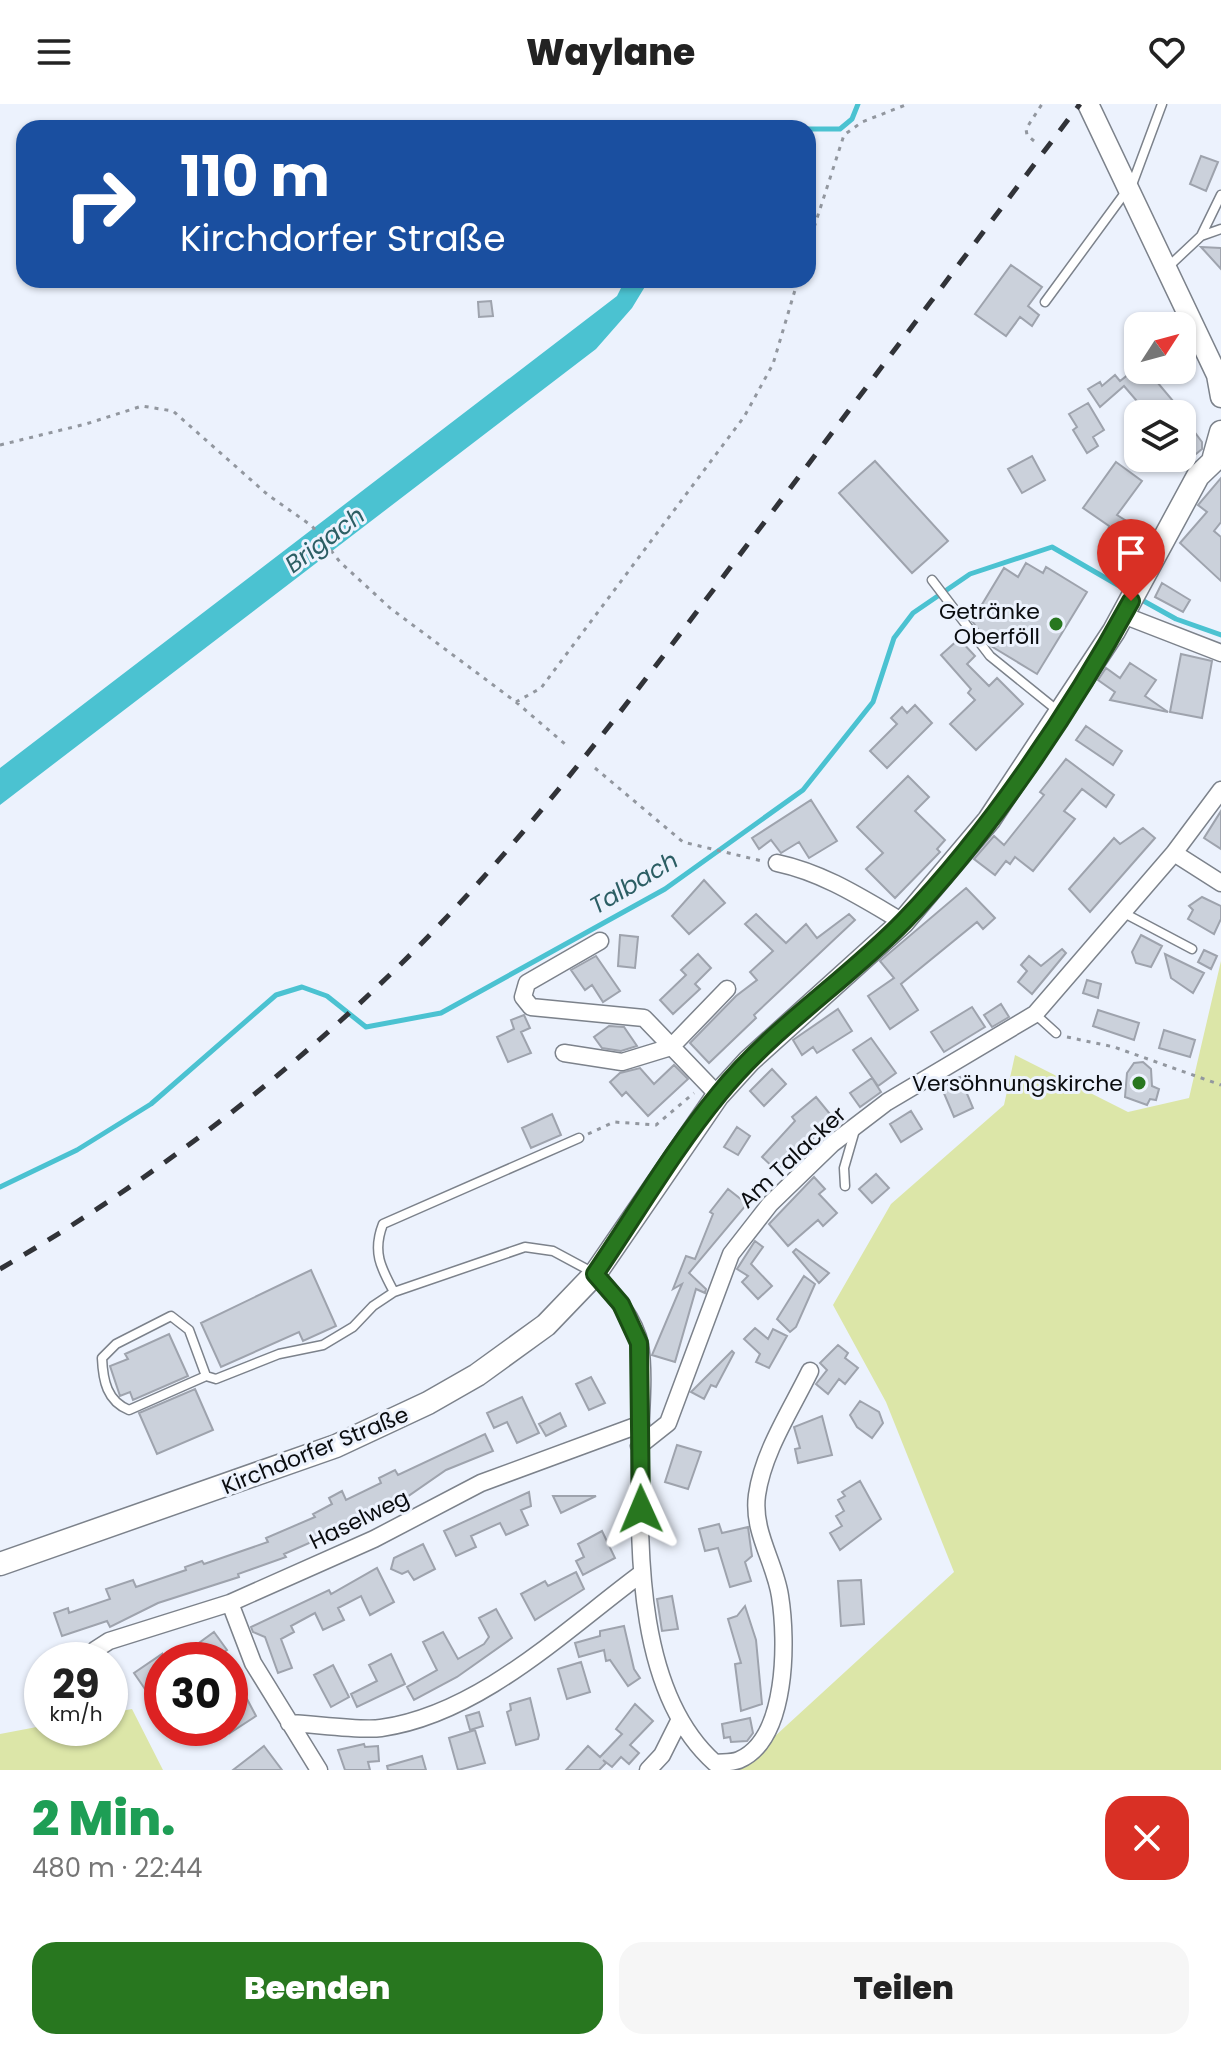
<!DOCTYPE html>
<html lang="de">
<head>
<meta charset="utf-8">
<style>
  :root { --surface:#fff; --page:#f6f6f6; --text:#222; --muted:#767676; --accent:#28771f }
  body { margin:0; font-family:Poppins,sans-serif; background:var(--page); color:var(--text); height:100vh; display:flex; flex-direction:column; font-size:30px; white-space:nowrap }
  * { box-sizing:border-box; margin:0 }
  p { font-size:26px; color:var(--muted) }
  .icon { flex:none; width:44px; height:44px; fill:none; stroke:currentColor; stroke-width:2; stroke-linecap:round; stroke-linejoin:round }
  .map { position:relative; height:1666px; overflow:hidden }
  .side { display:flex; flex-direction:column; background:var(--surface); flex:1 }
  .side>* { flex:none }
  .banner { position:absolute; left:16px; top:16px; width:800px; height:168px; border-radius:24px; box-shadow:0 2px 6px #0004; background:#1a4fa0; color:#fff; overflow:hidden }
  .needle { width:52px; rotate:54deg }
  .tools { position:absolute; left:1124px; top:208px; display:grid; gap:16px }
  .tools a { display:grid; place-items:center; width:72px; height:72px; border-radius:16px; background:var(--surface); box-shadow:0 2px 6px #0004; font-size:40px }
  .speed { position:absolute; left:24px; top:1538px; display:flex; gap:16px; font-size:40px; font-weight:700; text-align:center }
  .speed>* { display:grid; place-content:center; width:104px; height:104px; border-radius:50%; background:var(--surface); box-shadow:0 2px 6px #0004; line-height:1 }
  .speed small { font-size:20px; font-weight:400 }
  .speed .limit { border:12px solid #d22; background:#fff; color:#111 }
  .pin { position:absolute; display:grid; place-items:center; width:68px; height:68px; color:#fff; margin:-82px -34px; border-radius:50% 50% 50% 0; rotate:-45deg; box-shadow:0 0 8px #0007 }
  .pin .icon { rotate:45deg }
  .me { position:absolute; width:88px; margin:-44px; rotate:359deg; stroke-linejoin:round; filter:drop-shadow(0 0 6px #0008) }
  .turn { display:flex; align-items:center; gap:28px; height:168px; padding:0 32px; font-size:36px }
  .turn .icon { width:104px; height:104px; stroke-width:2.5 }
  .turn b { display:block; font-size:56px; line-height:68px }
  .round { display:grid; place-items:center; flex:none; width:84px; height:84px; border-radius:24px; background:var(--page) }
  .summary { display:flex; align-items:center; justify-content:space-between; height:136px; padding:0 32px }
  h1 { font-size:48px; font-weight:800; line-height:60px; color:#1e9e55 }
  .cta { display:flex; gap:16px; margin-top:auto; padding:16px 32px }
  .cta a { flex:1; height:92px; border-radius:24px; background:var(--accent); color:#fff; font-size:32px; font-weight:800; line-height:92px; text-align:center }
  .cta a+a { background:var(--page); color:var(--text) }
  header { display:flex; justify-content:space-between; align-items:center; height:104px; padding:0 32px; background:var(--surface); font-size:36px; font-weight:800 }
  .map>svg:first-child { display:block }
  .green { fill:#dce6a8 }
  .water { fill:#4bc2d1 }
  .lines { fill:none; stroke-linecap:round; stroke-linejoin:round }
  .stream { stroke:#4bc2d1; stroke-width:5 }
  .building { fill:#cbd1db; stroke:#9ea3ad; stroke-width:2 }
  .service-casing { stroke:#7c828b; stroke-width:11 }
  .minor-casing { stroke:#7c828b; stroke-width:19 }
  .tertiary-casing { stroke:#7c828b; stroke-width:23 }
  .secondary-casing { stroke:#7c828b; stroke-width:25 }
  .path { stroke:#92979f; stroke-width:3; stroke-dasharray:4 6; stroke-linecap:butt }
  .service { stroke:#fff; stroke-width:8 }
  .minor { stroke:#fff; stroke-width:16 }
  .tertiary { stroke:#fff; stroke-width:20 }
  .secondary { stroke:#fff; stroke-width:22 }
  .rail { stroke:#313338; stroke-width:5; stroke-dasharray:14 14; stroke-linecap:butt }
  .route-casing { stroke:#1a4d14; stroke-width:20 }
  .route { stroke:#28771f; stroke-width:14 }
  .poi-dot { fill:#28771f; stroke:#ecf2fd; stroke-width:3 }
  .labels { text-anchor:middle; stroke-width:6; stroke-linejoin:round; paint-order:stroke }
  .poi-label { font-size:22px; fill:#0a0c0f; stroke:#ecf2fd; text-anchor:end }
  .street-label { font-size:22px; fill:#0a0c0f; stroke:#ecf2fd }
  .water-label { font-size:24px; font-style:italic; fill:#2c5e64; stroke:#ecf2fd }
</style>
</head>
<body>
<header><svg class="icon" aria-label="menu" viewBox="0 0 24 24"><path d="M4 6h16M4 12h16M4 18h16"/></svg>Waylane<svg class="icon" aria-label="heart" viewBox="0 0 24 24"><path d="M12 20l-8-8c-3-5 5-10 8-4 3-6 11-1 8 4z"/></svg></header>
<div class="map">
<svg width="1221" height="1666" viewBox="0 0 1221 1666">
  <rect width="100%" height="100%" fill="#ecf2fd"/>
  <path class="green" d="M1221,857V1666H738L954,1468L886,1298L833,1201L891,1100L1004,1001L1015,951L1128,1008L1189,994Z
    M132,1605L163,1666H0V1630L42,1622L110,1624V1609Z"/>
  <path class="water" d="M625,176H649L632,204L596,245L0,701V664L617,192Z"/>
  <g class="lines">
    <path class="stream" d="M808,25H840L852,15L858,0
      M1140,495L1176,515L1221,531
      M0,1083L77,1046L151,1000L276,891L302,883L327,892L366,923L441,909L665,785L803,686L873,598L894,534L913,509L970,470L1052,443L1128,487"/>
  </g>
  <path class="building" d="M1201,52L1218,58L1206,87L1190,80Z
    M1201,143L1221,144V165Z
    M1011,161L1042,183L1028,202L1039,211L1032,222L1020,213L1006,232L975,210Z
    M491,197L493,212L479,213L478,198Z
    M1134,266H1147L1184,310H1148L1124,282L1100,303L1088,285L1100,278L1102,282L1115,271L1120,277Z
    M1088,299L1104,326L1093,333L1098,342L1087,349L1073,326L1077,323L1069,310Z
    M1182,311L1202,338V345L1196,350L1182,349Z
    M1032,352L1045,376L1022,389L1008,365Z
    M875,357L948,437L912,469L839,389Z
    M1116,358L1142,377L1117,411L1133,421L1118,440L1107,432L1109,422L1083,404Z
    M1221,374V418L1214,427L1221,433V477L1180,439L1207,408L1198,401Z
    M1118,440L1136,452L1126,466L1109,454Z
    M1026,459L1043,469L1046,463L1087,488L1037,570L991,542L972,517L1004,464L1018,473Z
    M1162,479L1190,496L1183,508L1155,493Z
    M959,535L975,552L967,560L989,582L997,574L1023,600L976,646L950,620L975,596L968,589L971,585L941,551Z
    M1181,550L1212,557L1202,614L1170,608Z
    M1130,559L1156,576L1145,592L1168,608L1110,596L1115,588L1098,576L1106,564L1120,574Z
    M915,601L932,619L887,664L870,647L897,620L891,614L902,603L907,609Z
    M1086,622L1122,647L1113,661L1076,636Z
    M1066,655L1114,691L1106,703L1082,685L1064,707L1075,715L1033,767L1015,753L1010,760L1006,757L995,771L974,755L994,732L1004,741L1044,691L1040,688Z
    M908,672L929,693L915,707L945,736L937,745L940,748L895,794L866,765L883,749L857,723Z
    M811,696L837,737L809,754L799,738L781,749L771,736L759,745L752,734Z
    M1221,707V745L1204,734Z
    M1143,724L1155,734L1090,808L1069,785L1114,734L1120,740Z
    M704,776L725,799L689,830L672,812Z
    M966,784L995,814L983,825L977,818L901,880L918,906L890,925L868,892L894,874L880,857Z
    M1202,793L1221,802V815L1214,830L1188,815L1193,806L1189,802Z
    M756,810L786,839L806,820L817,834L849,810L855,816L754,911L756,914L709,959L690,939L736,892L757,876L750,868L773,847L745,820Z
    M620,831L638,833L635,864L618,862Z
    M1141,831L1162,842L1151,863L1136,859L1132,848Z
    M1062,845L1066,849L1032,890L1018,878L1027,867L1021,861L1029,852L1041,862Z
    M1204,846L1217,852L1211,865L1198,858Z
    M698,850L711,864L695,880L700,885L673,910L660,896L686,871L681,866Z
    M1165,850L1204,869L1193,889L1171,874Z
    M596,852L620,887L603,898L592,881L585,886L571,866Z
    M1087,876L1101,880L1098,894L1083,889Z
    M1001,900L1009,913L992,923L984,911Z
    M972,903L985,923L944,948L931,928Z
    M838,905L852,927L817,949L813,943L802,951L793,936Z
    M1098,906L1139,919L1134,936L1093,922Z
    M524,911L530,924L521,928L531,949L508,958L497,933L514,925L511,916Z
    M609,922L624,923L637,942L621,947L602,944L594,933Z
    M1164,926L1195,936L1190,953L1159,944Z
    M871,934L896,969L878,982L853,946Z
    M1143,958L1151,965L1152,982L1159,985L1156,996L1150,995L1147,1001L1125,993L1127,969L1134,959Z
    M674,961L688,975L648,1012L626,988L622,992L610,978L620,969L640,964L654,980Z
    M772,965L786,980L764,1002L750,987Z
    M960,973L973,1004L954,1013L943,987L949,985L946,978Z
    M872,974L881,988L860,1003L850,989Z
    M816,993L834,1015L811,1036L808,1033L777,1067L762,1053L795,1017L792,1013Z
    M911,1007L922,1025L901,1038L890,1020Z
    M552,1010L561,1031L531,1044L522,1024Z
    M737,1023L750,1032L738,1051L724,1043Z
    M876,1070L889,1084L872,1099L859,1085Z
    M814,1073L825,1085L819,1090L837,1109L823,1122L818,1116L788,1142L769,1120Z
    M728,1085L747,1100L689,1169L706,1185L705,1189L696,1185L675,1258L652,1251L682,1180L673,1185L686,1152L695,1155L713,1110L710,1108Z
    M755,1137L763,1143L751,1160L772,1182L758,1195L742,1178L748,1172L737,1165Z
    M796,1145L829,1169L819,1179L793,1148Z
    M311,1166L336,1222L303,1237L299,1228L221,1263L201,1219Z
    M804,1172L815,1180L796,1223L790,1228L777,1215Z
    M755,1224L768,1235L773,1225L787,1232L769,1264L756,1258L760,1250L744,1235Z
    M169,1230L188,1272L133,1296L130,1288L120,1292L110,1262L128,1255L125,1250Z
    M838,1241L848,1249L845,1254L858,1264L845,1280L839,1275L828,1290L816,1280L827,1266L820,1259Z
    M732,1247L734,1249L716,1283L711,1281L704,1295L691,1288Z
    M591,1273L605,1299L589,1306L576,1280Z
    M195,1285L213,1326L157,1350L139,1309Z
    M522,1293L539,1329L517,1339L507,1318L494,1324L487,1309Z
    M860,1297L879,1308L883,1319L872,1334L857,1323L850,1311Z
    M560,1309L566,1322L546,1332L539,1320Z
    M822,1312L832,1351L798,1359L795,1345L800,1344L794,1323Z
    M485,1330L493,1347L446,1366L404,1395L391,1399L389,1396L355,1413L337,1424L340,1430L327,1436L325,1432L284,1450L286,1453L238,1470L239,1473L158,1499L110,1523L107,1517L62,1532L54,1509L68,1504L69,1509L110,1495L106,1485L133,1476L136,1483L186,1466L185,1463L202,1457L204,1460L268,1438L266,1434L315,1413L313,1410L332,1400L329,1394L342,1387L346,1396L381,1379L379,1374L395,1366L398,1371Z
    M677,1341L701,1348L688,1385L665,1378Z
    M860,1377L881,1415L840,1446L830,1429L842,1422L836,1412L844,1407L838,1396L845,1392L842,1388Z
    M529,1388L531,1402L521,1406L528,1421L506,1431L500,1419L471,1432L476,1443L456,1452L444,1427Z
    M553,1392H596L561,1409Z
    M719,1420L722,1429L748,1423L752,1452L745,1458L751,1477L730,1483L718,1444L705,1447L699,1425Z
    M602,1427L615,1454L583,1471L576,1457L584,1453L578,1440Z
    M423,1440L435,1465L414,1476L408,1467L402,1470L391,1465L394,1454Z
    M377,1464L394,1498L370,1511L361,1492L338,1504L344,1516L323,1526L315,1509L291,1522L294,1528L281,1535L292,1564L278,1569L265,1533L253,1528L251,1523L329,1486L331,1490Z
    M576,1468L584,1485L535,1516L521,1490L545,1477L548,1482Z
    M861,1476L864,1520L841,1522L838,1477Z
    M672,1492L678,1525L662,1527L657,1495Z
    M745,1502L756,1536L762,1600L741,1607L735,1560L741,1559L728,1515L737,1512Z
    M496,1505L512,1534L457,1573L414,1596L407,1583L437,1566L423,1538L443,1528L458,1555L484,1540L489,1533L479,1514Z
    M624,1522L634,1565L640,1574L628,1582L610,1556L606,1557L604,1546L579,1553L575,1539L600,1532V1527Z
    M214,1528L227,1546L213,1556H200L192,1544Z
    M162,1550V1579L147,1588L134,1569Z
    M391,1550L405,1580L357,1603L351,1590L377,1577L369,1561Z
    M581,1558L590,1588L567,1595L558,1565Z
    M333,1561L349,1593L331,1603L314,1571Z
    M230,1563L256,1612L230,1629Z
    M530,1594L539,1631L538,1635L516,1641L507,1608L511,1606L510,1600Z
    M635,1600L653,1617L630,1641L639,1649L629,1660L621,1653L612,1663L603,1656L606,1659L599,1666H566L588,1642L600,1653L622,1630L616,1625Z
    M479,1608L483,1622L470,1626L466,1612Z
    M750,1614L753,1629L747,1637L731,1638L730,1633L724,1634L722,1620Z
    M475,1626L485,1659L458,1666L449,1634Z
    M364,1640L365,1643L378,1642L379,1657L368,1658L370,1666H345L338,1646Z
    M264,1642L282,1666H233Z
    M422,1652L426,1666H388L387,1662Z"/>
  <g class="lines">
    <defs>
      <path id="service" d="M1201,132L1221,125
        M1168,163L1201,132L1221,91
        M1045,198L1133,78L1162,0
        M932,476L990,552L1058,607
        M1122,808L1192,845
        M1035,910L1056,929
        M845,1082L844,1064L855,1026
        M394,1188C381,1164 372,1148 383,1120L579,1034
        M206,1272L189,1226L171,1212L116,1240L102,1254C103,1277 107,1297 129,1306L206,1272L216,1275L279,1250L323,1241L353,1223L373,1202L394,1188L525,1143L553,1147L594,1169"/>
      <path id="minor" d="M1123,511L1221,549
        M1174,749L1221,779
        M777,759C824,769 862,794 903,818
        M600,837L527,879L523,893L531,903L644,914L718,991
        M564,949L622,958L671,943L727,885
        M595,1170C612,1189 635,1214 640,1241C645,1274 640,1311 640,1344C639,1443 635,1588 715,1659C722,1658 732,1659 739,1656C788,1635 787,1536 780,1492C775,1458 752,1428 757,1391C763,1348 791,1306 810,1267
        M639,1342L668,1319L731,1150L770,1100L832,1040L887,998L1035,910L1174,749L1221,686
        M230,1499L253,1559L319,1666
        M95,1546L109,1537L230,1499L374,1435L481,1379L641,1320
        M289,1619C314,1620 360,1627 381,1624C480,1610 565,1526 642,1469
        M648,1666L662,1651L679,1617"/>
      <path id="tertiary" d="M1088,0L1217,271L1221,293"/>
      <path id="secondary" d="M1214,353L1221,328
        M0,1460L336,1342L428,1299L477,1271L546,1221L595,1170L718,991L749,957L903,818L989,716L1114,527L1198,372L1221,350"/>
    </defs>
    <use href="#service" class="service-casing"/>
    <use href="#minor" class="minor-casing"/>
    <use href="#tertiary" class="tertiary-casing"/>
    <use href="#secondary" class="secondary-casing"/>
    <path class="path" d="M1034,37L1027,31L1026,25L1042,0
      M808,142L844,31L862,18L908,0
      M0,341L86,320L142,302L173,307L268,391L312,422L340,458L390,504L516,598L541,584L744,313L773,260L798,176
      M516,598L565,640
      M595,664L683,738L762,757
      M1067,933L1114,943L1221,981
      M588,1030L614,1018L656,1021L694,989"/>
    <use href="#service" class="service"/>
    <use href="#minor" class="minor"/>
    <use href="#tertiary" class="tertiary"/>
    <use href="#secondary" class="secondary"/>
    <path class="rail" d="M0,1165C151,1077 290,971 414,847C542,718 650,569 760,424C867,283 973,141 1080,0"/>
  </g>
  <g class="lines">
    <defs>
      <path id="route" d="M641,1405L639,1239L621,1200L595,1170C636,1110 673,1046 719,990C772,924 845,878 904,817C990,728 1072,605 1131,497"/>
    </defs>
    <use href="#route" class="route-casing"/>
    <use href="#route" class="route"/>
  </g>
  <g class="poi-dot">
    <circle cx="1056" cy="520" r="8"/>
    <circle cx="1139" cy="979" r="8"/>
  </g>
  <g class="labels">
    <g class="poi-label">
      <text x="1040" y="515">Getränke<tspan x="1040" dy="25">Oberföll</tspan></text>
      <text x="1123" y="987">Versöhnungskirche</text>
    </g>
    <g class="street-label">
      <text transform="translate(792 1053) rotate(-43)" y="8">Am Talacker</text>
      <text transform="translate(315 1346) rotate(-22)" y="8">Kirchdorfer Straße</text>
      <text transform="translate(359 1415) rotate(-26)" y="8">Haselweg</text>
    </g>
    <g class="water-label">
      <text transform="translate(325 436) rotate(-37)" y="8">Brigach</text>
      <text transform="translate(634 779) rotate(-31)" y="8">Talbach</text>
    </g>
  </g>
</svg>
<div class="tools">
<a><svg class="needle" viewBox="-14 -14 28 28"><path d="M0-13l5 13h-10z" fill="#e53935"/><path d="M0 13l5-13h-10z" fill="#767676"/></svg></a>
<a><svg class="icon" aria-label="layers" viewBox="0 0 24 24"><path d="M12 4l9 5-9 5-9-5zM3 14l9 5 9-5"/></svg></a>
</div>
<div class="speed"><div>29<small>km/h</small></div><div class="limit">30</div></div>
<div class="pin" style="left:1131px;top:497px;background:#d93025"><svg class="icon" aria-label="arrive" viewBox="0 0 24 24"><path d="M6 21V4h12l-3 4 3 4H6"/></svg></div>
<svg class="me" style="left:641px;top:1405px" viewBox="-20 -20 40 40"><path d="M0-17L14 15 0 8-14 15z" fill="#28771f" stroke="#fff" stroke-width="4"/></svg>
<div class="banner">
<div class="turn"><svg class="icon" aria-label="right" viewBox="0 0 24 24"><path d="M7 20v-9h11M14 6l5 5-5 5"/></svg><div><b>110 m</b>Kirchdorfer Straße</div></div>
</div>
</div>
<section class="side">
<div class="summary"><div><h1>2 Min.</h1><p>480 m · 22:44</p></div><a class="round" style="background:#d93025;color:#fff"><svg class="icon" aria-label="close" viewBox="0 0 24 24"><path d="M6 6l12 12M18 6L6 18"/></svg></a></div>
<div class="cta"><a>Beenden</a><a>Teilen</a></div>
</section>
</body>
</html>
